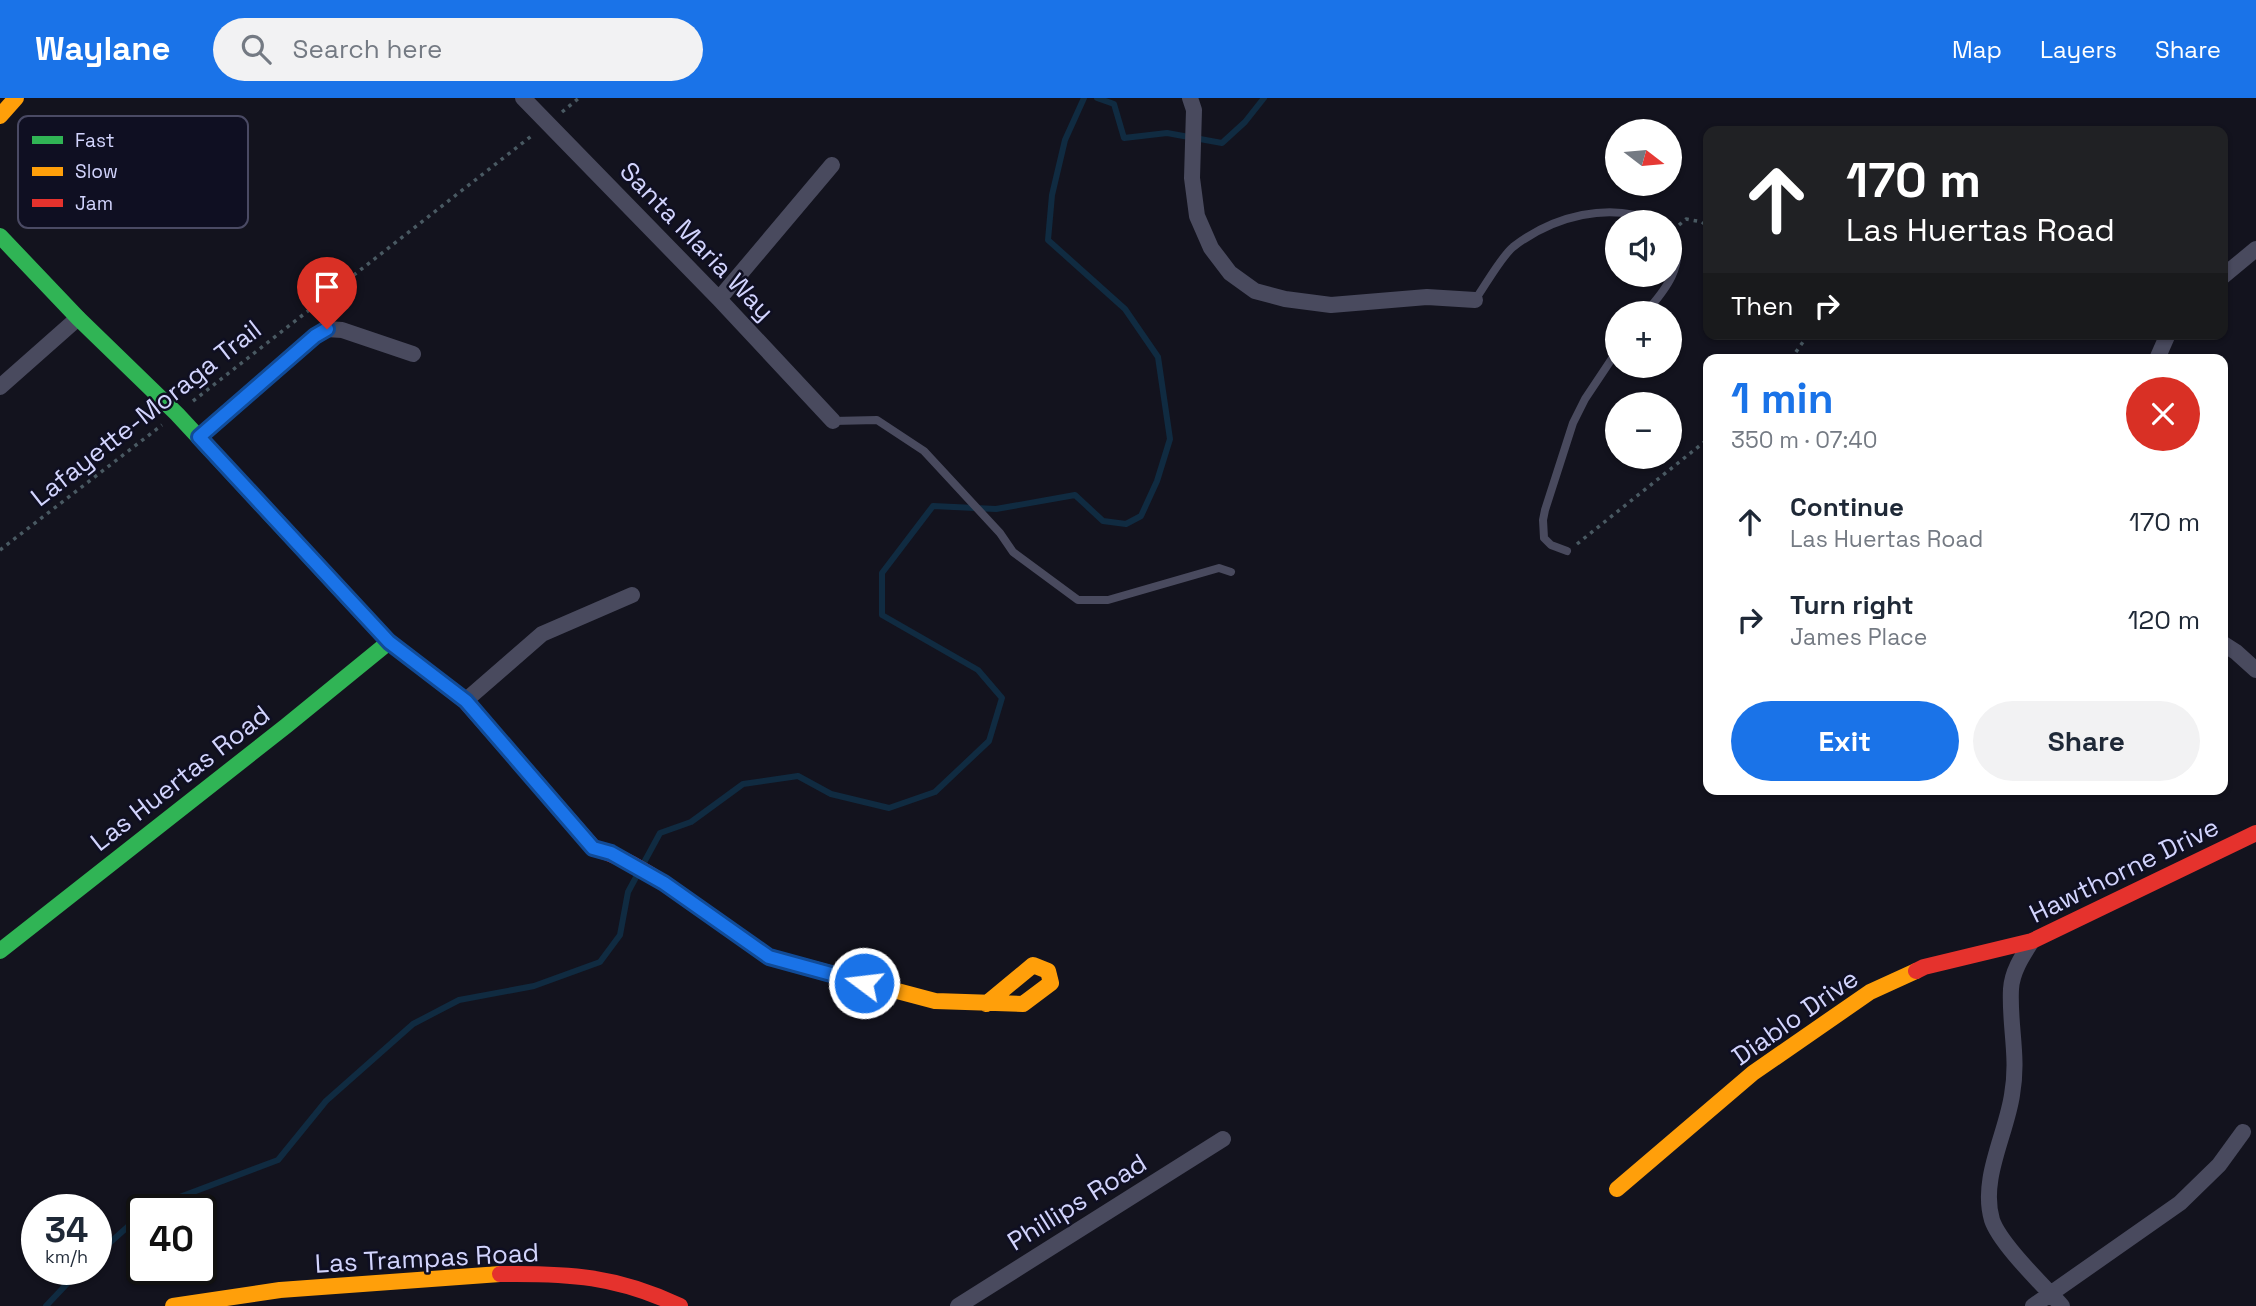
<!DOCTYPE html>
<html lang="en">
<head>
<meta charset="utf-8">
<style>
  :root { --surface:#fff; --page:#f2f2f3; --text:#1f2937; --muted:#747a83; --accent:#1a73e8 }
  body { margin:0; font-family:"Space Grotesk",sans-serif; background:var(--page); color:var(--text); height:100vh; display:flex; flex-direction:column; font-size:26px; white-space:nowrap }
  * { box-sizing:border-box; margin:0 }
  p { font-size:23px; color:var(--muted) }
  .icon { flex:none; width:38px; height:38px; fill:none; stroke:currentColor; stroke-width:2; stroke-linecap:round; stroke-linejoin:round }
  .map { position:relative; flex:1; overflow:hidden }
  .drawer { position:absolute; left:1703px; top:256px; width:525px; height:441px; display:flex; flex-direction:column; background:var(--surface); border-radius:14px; box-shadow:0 2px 5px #0004 }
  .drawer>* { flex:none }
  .guide { position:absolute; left:1703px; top:28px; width:525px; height:214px; border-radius:14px; box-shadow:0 2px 5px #0004; background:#202124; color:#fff; overflow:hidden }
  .needle { width:46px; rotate:106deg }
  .buttons { position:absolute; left:1605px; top:21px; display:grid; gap:14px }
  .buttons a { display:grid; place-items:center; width:77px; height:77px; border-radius:50%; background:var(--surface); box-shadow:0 2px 5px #0004; font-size:35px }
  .speed { position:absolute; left:21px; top:1096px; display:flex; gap:14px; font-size:35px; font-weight:700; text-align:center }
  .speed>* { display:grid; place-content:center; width:91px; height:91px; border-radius:50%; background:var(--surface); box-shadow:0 2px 5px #0004; line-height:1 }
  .speed small { font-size:18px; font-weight:400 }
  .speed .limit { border:4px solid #111; border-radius:10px; background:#fff; color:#111 }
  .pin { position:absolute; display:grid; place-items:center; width:60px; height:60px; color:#fff; margin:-72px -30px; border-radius:50% 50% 50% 0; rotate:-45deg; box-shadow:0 0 7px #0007 }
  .pin .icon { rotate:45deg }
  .me { position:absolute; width:77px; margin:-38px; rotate:285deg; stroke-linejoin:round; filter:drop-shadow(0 0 5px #0008) }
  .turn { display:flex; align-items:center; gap:24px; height:147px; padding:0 28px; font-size:32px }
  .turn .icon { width:91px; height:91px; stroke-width:2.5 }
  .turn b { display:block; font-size:49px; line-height:60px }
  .then { display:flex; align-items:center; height:66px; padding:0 28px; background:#0003; gap:14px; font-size:26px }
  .round { display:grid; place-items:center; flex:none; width:74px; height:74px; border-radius:37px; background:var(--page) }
  .summary { display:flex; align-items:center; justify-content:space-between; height:119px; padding:0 28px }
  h1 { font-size:42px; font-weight:700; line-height:52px; color:var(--accent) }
  .cta { display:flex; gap:14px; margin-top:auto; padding:14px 28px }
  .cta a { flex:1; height:80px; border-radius:42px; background:var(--accent); color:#fff; font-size:28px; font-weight:700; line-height:80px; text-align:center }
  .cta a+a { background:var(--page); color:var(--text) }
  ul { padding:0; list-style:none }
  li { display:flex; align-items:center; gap:21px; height:98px; padding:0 28px }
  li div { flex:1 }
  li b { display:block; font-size:26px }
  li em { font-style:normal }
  header { display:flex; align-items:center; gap:42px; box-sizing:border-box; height:98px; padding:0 35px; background:var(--accent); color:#fff }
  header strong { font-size:33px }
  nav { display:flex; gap:38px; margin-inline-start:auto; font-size:24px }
  .search { width:490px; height:63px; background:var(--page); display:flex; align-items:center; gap:18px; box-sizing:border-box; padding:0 24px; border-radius:38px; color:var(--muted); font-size:26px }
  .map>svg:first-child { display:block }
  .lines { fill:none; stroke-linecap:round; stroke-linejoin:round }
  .stream { stroke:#102b41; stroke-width:6 }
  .path { stroke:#495962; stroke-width:3.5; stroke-dasharray:3.5 5; stroke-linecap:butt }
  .lane { stroke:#494a5e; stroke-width:8 }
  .street { stroke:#494a5e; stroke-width:16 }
  .fast { stroke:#30b455; stroke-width:16 }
  .slow { stroke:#ff9f0a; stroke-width:16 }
  .jam { stroke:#e5322d; stroke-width:16 }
  .route-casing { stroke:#114b97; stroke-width:18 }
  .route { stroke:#1a73e8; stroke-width:12 }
  .labels { text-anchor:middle; stroke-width:5; stroke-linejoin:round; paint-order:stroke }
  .street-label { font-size:26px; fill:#d2d4fd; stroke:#0f0f22 }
  .key { fill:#0f0f22; stroke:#4a4a64; stroke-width:2 }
  .key-label { font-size:19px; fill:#d2d4fd }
</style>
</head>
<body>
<header>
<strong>Waylane</strong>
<div class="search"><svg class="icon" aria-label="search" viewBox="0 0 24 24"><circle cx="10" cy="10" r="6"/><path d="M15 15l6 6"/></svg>Search here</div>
<nav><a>Map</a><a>Layers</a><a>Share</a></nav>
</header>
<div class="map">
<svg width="2256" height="1208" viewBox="0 0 2256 1208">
  <rect width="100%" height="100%" fill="#13131e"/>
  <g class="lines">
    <path class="stream" d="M1097,0L1114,6L1124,40L1167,35L1222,45L1245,24L1264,0
      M148,1111L278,1062L326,1003L413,926L459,902L534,888L600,864L620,837L628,794L660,735L691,724L743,686L798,678L831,696L889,710L935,694L989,643L1002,600L978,572L882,517V475L933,408L996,411L1075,397L1103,423L1126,426L1141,418L1157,383L1170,341L1158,259L1125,211L1048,142L1052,97L1065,42L1084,0
      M96,1157L142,1116
      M46,1208L81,1171"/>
    <path class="path" d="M562,14L579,0
      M1679,127L1686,121L1702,124L1708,129
      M1791,261L1803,244L1806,236
      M193,303L534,36
      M1577,446L1708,341
      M0,452L162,327"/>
    <path class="lane" d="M1475,202C1485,188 1501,159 1513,149C1553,118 1610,103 1656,124
      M1645,215C1663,195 1690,163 1670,137
      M833,323L877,322L924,353L1000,435L1013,454L1078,502H1108L1219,470L1231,474
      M1567,453L1551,447L1544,440L1543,422L1545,412L1573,325L1585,301L1617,253"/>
    <path class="street" d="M523,0L719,201L833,323
      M1190,0L1194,12L1192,80L1197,118L1211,150L1230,175L1255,193L1285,201L1331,207L1427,199L1475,202
      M2222,179L2256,151
      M719,201L832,67
      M2157,261L2168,236
      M0,289L78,220
      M199,339L315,238L327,231L342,232L413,256
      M2222,545L2236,554L2256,572
      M465,603L542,536L632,497
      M2032,843C2023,857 2012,873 2011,891C2009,927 2019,959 2012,997C2006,1037 1980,1081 1992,1122C2000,1146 2044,1188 2062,1208
      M958,1208L1223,1041
      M2033,1208L2180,1105L2219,1067L2243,1034"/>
    <path class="fast" d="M0,138L78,220L177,316L359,512
      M0,853L286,628L389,544"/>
    <path class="slow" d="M0,18L16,0
      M711,818L769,859L935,903L1023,906L1051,885L1048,873L1033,867L986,906
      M1617,1091L1753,975L1870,894L1916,873
      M173,1208L280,1192L500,1176"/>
    <path class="jam" d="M359,512L389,544L465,603L594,750C637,763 675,793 711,818
      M1916,873L1924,869L2032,843L2256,735
      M500,1176C569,1175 617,1178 680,1208"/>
  </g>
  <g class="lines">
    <defs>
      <path id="route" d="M327,231L315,238L199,339L389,544L466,603L593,750L611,755L664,785L769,859L864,885"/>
    </defs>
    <use href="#route" class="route-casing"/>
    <use href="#route" class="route"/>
  </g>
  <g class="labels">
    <g class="street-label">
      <text transform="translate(697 143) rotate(46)" y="9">Santa Maria Way</text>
      <text transform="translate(146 315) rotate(-38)" y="9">Lafayette-Moraga Trail</text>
      <text transform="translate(180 680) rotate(-38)" y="9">Las Huertas Road</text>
      <text transform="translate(2124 772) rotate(-26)" y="9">Hawthorne Drive</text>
      <text transform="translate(1795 919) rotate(-35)" y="9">Diablo Drive</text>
      <text transform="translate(1077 1104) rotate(-32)" y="9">Phillips Road</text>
      <text transform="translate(427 1160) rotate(-3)" y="9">Las Trampas Road</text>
    </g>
  </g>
  <rect x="18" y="18" width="230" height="112" rx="10" class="key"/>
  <rect x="32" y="38" width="31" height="8" fill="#30b455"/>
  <rect x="32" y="69" width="31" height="9" fill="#ff9f0a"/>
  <rect x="32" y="101" width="31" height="8" fill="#e5322d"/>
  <g class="key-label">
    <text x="75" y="49">Fast</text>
    <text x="75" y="80">Slow</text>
    <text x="75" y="112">Jam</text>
  </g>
</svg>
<div class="buttons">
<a><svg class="needle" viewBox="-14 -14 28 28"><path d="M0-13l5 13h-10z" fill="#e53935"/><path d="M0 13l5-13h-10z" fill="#747a83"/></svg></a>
<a><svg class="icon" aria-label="sound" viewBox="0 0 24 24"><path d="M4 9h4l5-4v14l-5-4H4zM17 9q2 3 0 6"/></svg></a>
<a>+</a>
<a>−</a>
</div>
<div class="speed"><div>34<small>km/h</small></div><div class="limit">40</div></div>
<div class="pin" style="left:327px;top:231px;background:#d93025"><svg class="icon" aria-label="arrive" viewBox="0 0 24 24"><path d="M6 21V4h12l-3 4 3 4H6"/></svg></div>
<svg class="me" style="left:864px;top:885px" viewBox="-20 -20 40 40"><circle r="17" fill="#1a73e8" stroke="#fff" stroke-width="3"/><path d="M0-11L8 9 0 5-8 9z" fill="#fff"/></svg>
<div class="guide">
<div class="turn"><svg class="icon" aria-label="ahead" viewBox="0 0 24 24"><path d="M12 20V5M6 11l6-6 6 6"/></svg><div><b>170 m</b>Las Huertas Road</div></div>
<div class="then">Then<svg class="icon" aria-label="right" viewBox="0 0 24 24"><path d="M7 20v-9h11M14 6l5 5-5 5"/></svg></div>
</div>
<section class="drawer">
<div class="summary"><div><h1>1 min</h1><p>350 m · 07:40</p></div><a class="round" style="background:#d93025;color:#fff"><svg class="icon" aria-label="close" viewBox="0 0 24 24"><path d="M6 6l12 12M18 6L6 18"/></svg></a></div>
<ul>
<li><svg class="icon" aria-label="ahead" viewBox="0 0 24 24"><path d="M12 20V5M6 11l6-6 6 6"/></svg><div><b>Continue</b><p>Las Huertas Road</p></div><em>170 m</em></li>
<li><svg class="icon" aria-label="right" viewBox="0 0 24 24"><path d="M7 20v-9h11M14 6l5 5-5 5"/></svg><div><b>Turn right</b><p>James Place</p></div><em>120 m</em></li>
</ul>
<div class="cta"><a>Exit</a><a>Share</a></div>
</section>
</div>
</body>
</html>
